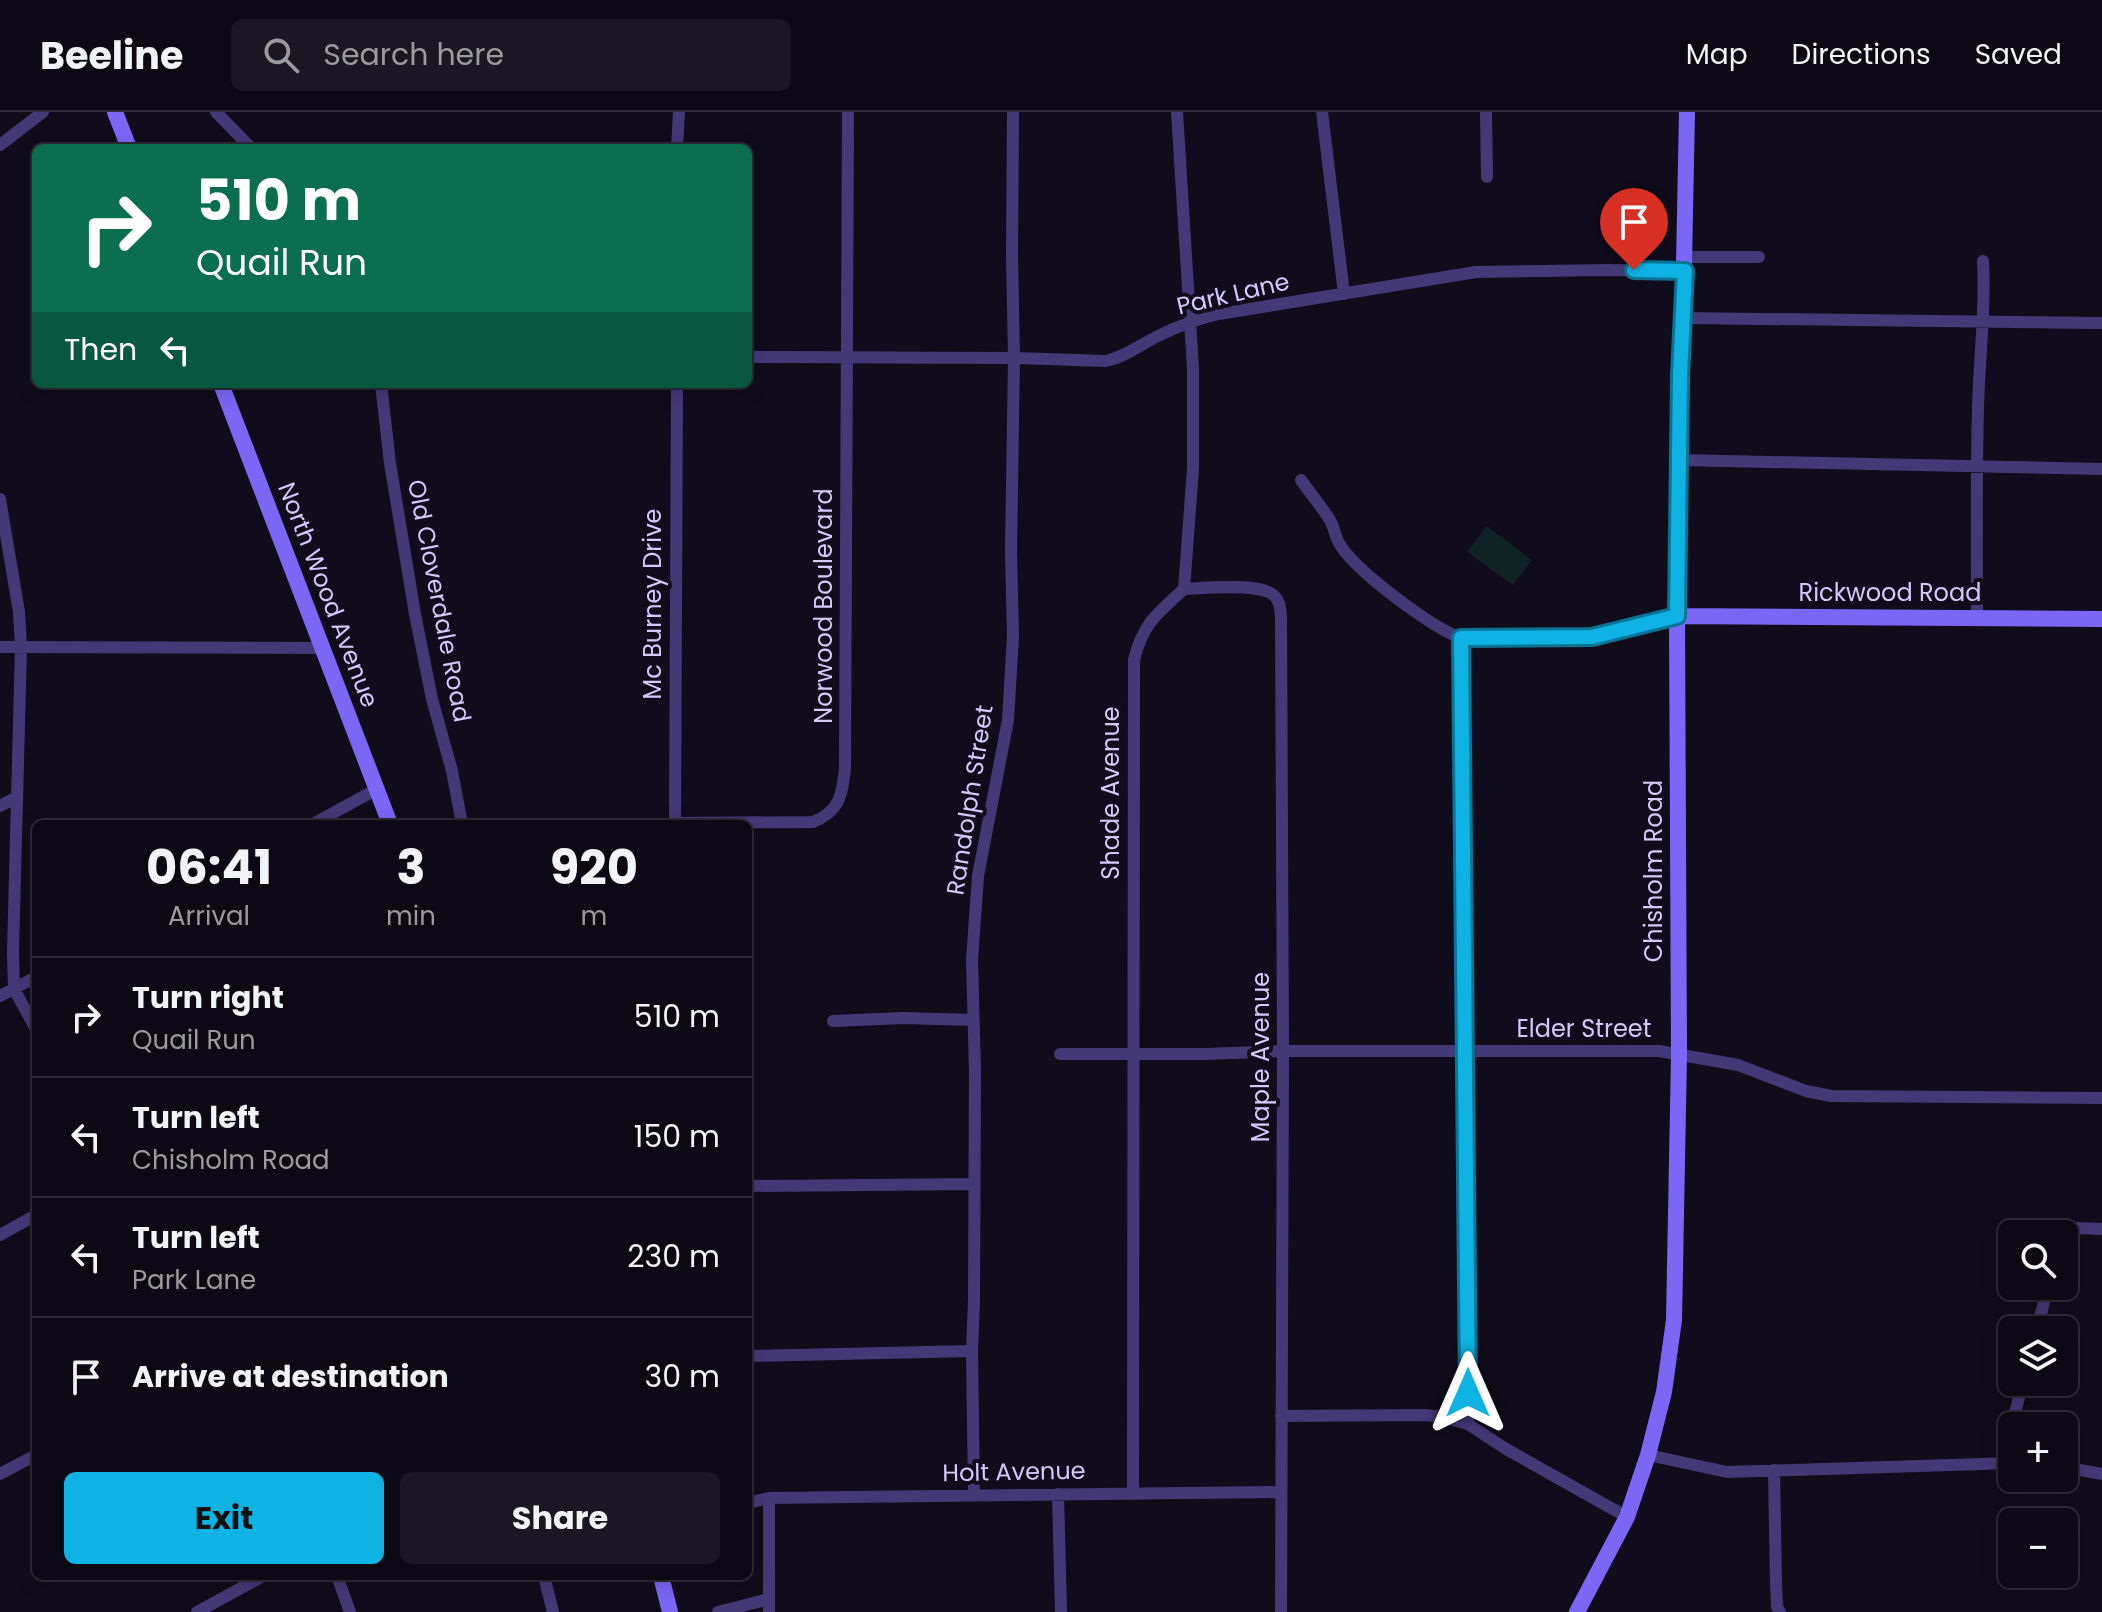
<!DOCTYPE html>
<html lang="en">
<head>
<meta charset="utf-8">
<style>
  :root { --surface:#0c0914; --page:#1a1722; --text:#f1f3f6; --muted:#9a9aa0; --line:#2c2a34; --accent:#0eb2e3 }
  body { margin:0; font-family:Poppins,sans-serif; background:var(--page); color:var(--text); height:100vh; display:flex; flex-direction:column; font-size:30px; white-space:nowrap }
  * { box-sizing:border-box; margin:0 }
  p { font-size:26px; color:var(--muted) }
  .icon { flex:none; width:44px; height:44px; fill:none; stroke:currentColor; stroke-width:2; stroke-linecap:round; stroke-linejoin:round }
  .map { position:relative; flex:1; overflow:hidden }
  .side { position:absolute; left:32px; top:708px; width:720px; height:760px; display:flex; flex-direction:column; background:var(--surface); border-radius:12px; box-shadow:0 4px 20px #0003,0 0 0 2px var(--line) }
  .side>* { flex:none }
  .hud { position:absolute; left:32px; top:32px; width:720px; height:244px; border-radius:12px; box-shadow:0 4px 20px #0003,0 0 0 2px var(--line); background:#0b6e4f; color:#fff; overflow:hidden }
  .controls { position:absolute; left:1998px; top:1108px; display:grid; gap:16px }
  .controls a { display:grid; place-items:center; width:80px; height:80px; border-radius:12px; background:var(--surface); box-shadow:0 4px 20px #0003,0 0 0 2px var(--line); font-size:40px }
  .pin { position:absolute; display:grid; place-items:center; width:68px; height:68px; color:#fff; margin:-82px -34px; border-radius:50% 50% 50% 0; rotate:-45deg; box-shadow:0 0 8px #0007 }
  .pin .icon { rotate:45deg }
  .me { position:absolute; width:88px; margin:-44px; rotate:0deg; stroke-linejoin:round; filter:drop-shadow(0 0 6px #0008) }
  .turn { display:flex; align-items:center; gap:28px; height:168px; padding:0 32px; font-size:36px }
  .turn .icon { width:104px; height:104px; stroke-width:2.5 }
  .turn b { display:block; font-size:56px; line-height:68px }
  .then { display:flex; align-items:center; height:76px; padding:0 32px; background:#0003; gap:16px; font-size:30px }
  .eta { display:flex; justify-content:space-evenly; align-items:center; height:136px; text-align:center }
  .eta b { font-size:48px; font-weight:700; line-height:56px }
  .button { display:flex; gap:16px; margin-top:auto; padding:16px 32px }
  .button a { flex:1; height:92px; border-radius:12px; background:var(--accent); color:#111; font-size:32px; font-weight:700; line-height:92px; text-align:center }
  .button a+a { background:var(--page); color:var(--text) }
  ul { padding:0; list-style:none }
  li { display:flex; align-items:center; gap:24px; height:120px; padding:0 32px; border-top:2px solid var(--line) }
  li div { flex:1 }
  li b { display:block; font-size:30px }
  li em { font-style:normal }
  header { display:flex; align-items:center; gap:48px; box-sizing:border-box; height:112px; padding:0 40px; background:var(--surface); border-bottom:2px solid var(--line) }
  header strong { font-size:38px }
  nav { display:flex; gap:44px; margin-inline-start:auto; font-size:28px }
  .search { width:560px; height:72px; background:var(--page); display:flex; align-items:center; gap:20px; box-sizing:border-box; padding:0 28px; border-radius:12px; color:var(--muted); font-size:30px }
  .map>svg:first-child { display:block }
  .green { fill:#0f2224 }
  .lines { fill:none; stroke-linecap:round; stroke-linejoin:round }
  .street { stroke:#443977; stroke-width:12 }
  .secondary { stroke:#7b66f6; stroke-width:16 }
  .route-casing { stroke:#097494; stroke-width:20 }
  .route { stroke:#0eb2e3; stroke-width:14 }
  .labels { text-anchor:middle; stroke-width:8; stroke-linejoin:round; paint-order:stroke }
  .street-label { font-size:24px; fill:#d5c9fc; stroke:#100c1b }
</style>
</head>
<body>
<header>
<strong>Beeline</strong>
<div class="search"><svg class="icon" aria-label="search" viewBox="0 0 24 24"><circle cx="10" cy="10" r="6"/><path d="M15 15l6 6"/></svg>Search here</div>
<nav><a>Map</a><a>Directions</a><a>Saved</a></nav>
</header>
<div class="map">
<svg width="2102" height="1500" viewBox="0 0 2102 1500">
  <rect width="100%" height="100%" fill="#100c1b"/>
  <path class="green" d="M1487,414L1532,448L1513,473L1467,440Z"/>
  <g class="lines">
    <path class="street" d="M216,0L251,36
      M1322,0L1344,182
      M1486,0L1487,65
      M0,33L43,0
      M677,36L679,0
      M1685,145H1759
      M1684,206L2102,211
      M748,245L1014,246L1106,249C1125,245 1140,233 1158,224C1178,214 1197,207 1219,202L1476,160L1608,158L1685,159
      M381,272L390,351L415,502L432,587L452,659L462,712
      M1680,348L2102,357
      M1301,368C1310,381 1321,394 1330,408C1334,415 1335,424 1339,431C1354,458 1431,515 1461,526L1592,525L1677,504
      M0,387L19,500L21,535L13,841L14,877L36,917
      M1184,477C1204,476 1257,471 1272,482C1280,487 1280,496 1281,505L1283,939L1281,1500
      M1977,506C1977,436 1976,366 1978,297C1979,247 1986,199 1983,149
      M1461,526L1468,1312
      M0,535L323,536
      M0,694L17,685
      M675,711L677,272
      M313,712L377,677
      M549,712L813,710C840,699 842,683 845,656L848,0
      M0,884L36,865
      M833,909L903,906L973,908
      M1060,942H1206L1283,939H1659L1738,953L1806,979L1831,984L2102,986
      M748,1074L973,1072
      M0,1123L36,1103
      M2064,1124L2077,1116L2102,1117
      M2037,1218L2048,1174
      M748,1244L972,1239
      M1281,1304L1425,1303L1443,1305L1468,1312L1506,1337L1627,1405
      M1648,1343L1727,1360L2012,1351
      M2002,1351L2023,1270
      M2064,1355L2102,1362
      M1774,1358L1776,1471L1777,1495L1780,1500
      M0,1362L36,1343
      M1133,1381L1134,548C1143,511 1157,502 1184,477L1193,357V256L1177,0
      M974,1382L972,1239L974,1188L975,959L972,848L978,764L1008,608L1013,525L1011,439L1014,246L1012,143L1013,0
      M1058,1382L1061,1500
      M748,1391L769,1386L1281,1380
      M337,1464L350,1500
      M544,1464L553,1500
      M197,1500L263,1464
      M718,1500L769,1487
      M769,1500V1386"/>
    <path class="secondary" d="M115,0L129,36
      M221,272L390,712
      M1677,504L2102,507
      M661,1464L670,1500
      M1577,1500L1627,1405L1648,1343L1664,1280L1674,1208L1679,943L1677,504L1687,0"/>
  </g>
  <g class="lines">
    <defs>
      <path id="route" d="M1468,1281L1461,526L1592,525L1677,504L1680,263L1685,159L1634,158"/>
    </defs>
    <use href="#route" class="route-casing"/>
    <use href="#route" class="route"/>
  </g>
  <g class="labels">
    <g class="street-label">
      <text transform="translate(1233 182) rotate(-13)" y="8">Park Lane</text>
      <text x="1890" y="489">Rickwood Road</text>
      <text transform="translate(328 483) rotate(69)" y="8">North Wood Avenue</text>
      <text transform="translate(439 489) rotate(79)" y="8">Old Cloverdale Road</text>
      <text transform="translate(653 492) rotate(-90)" y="8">Mc Burney Drive</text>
      <text transform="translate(824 494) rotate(-90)" y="8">Norwood Boulevard</text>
      <text transform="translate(1111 681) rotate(-90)" y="8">Shade Avenue</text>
      <text transform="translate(970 688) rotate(-81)" y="8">Randolph Street</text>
      <text transform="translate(1654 759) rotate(-90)" y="8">Chisholm Road</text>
      <text x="1584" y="925">Elder Street</text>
      <text transform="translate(1261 945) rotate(-90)" y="8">Maple Avenue</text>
      <text transform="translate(1014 1360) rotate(-1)" y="8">Holt Avenue</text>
    </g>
  </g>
</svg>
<div class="controls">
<a><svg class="icon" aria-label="search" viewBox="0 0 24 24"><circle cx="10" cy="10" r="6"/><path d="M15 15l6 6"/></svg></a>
<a><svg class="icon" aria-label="layers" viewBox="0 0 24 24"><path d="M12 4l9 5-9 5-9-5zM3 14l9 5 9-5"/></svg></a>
<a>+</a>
<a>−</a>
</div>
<div class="pin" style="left:1634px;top:158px;background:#d93025"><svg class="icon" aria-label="arrive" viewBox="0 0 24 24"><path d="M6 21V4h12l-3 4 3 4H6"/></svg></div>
<svg class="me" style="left:1468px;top:1281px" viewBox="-20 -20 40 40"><path d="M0-17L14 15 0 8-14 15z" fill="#0eb2e3" stroke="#fff" stroke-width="4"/></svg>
<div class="hud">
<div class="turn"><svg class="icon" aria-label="right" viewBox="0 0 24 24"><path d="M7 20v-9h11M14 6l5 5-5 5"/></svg><div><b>510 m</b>Quail Run</div></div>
<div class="then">Then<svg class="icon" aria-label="left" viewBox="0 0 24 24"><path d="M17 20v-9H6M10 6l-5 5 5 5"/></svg></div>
</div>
<section class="side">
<div class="eta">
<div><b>06:41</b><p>Arrival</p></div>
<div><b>3</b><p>min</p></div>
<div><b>920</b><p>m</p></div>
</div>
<ul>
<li><svg class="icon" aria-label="right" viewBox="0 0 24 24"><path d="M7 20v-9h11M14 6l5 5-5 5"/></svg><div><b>Turn right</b><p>Quail Run</p></div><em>510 m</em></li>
<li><svg class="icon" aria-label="left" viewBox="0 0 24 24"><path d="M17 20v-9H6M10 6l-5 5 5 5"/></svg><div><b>Turn left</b><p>Chisholm Road</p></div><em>150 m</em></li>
<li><svg class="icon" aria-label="left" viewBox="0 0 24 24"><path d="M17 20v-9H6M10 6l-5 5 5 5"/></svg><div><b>Turn left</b><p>Park Lane</p></div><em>230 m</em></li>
<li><svg class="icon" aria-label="arrive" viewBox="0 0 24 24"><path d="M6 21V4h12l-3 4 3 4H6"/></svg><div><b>Arrive at destination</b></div><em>30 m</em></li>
</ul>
<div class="button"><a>Exit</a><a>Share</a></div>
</section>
</div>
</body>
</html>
